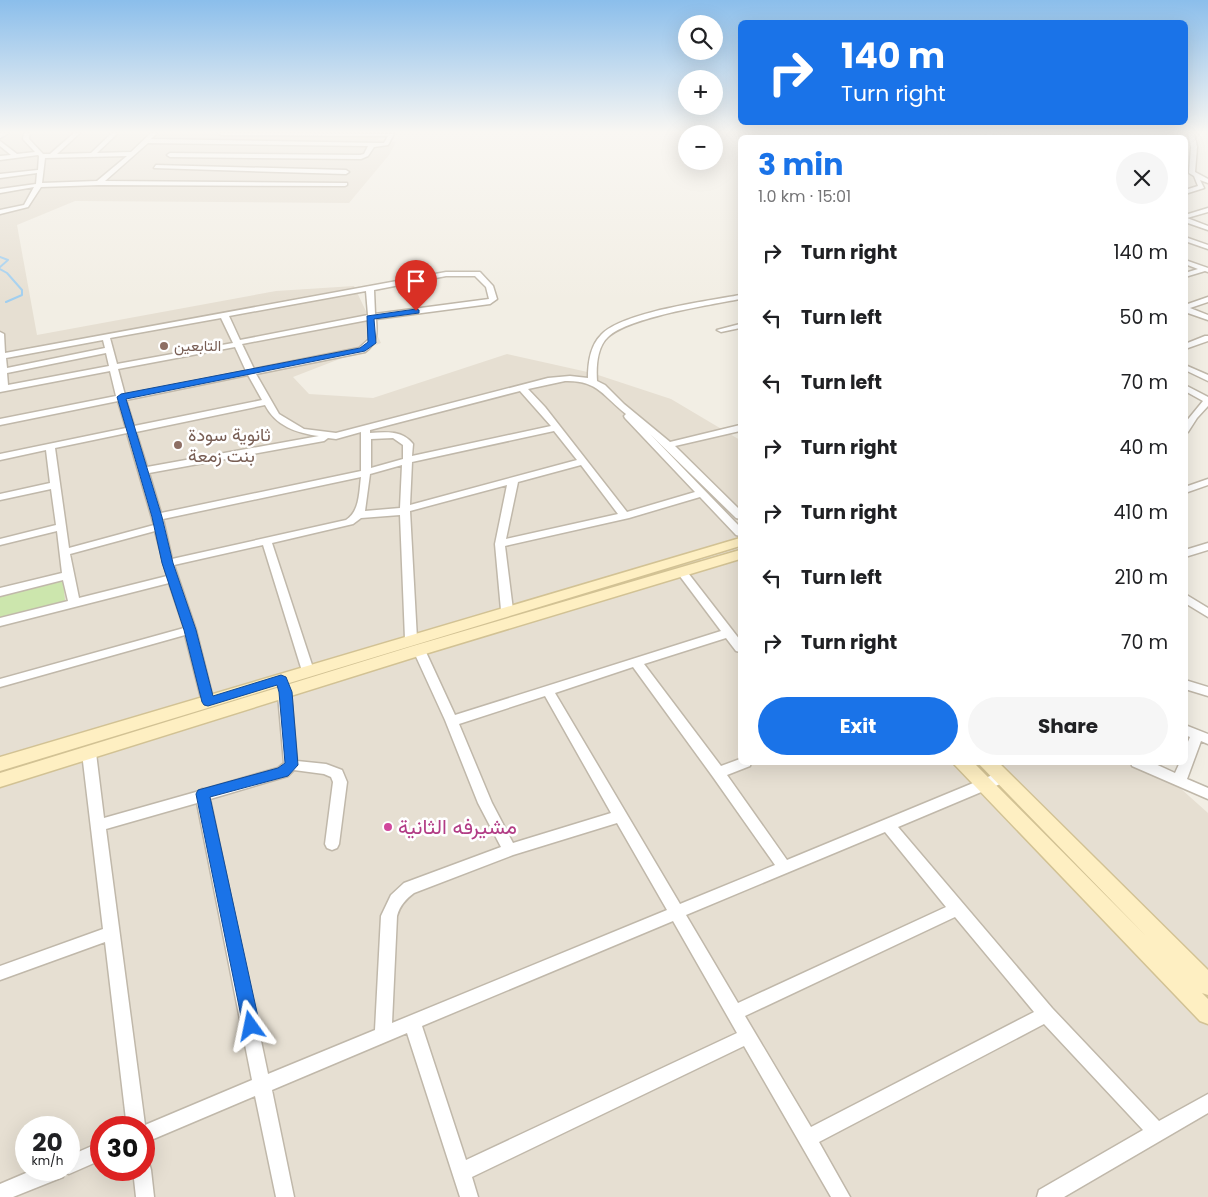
<!DOCTYPE html>
<html lang="en">
<head>
<meta charset="utf-8">
<style>
  :root { --surface:#fff; --page:#f6f6f6; --text:#202124; --muted:#757577; --accent:#1a73e8 }
  body { margin:0; font-family:Poppins,Vazirmatn,sans-serif; background:var(--page); color:var(--text); height:100vh; display:flex; flex-direction:column; font-size:19px; white-space:nowrap }
  * { box-sizing:border-box; margin:0 }
  p { font-size:16px; color:var(--muted) }
  .icon { flex:none; width:28px; height:28px; fill:none; stroke:currentColor; stroke-width:2; stroke-linecap:round; stroke-linejoin:round }
  .map { position:relative; flex:1; overflow:hidden }
  .details { position:absolute; left:738px; top:135px; width:450px; height:630px; display:flex; flex-direction:column; background:var(--surface); border-radius:8px; box-shadow:0 5px 20px #0002 }
  .details>* { flex:none }
  .hud { position:absolute; left:738px; top:20px; width:450px; height:105px; border-radius:8px; box-shadow:0 5px 20px #0002; background:#1a73e8; color:#fff; overflow:hidden }
  .tools { position:absolute; left:678px; top:15px; display:grid; gap:10px }
  .tools a { display:grid; place-items:center; width:45px; height:45px; border-radius:50%; background:var(--surface); box-shadow:0 5px 20px #0002; font-size:25px }
  .speed { position:absolute; left:15px; top:1116px; display:flex; gap:10px; font-size:25px; font-weight:700; text-align:center }
  .speed>* { display:grid; place-content:center; width:65px; height:65px; border-radius:50%; background:var(--surface); box-shadow:0 5px 20px #0002; line-height:1 }
  .speed small { font-size:12px; font-weight:400 }
  .speed .limit { border:8px solid #d22; background:#fff; color:#111 }
  .pin { position:absolute; display:grid; place-items:center; width:42px; height:42px; color:#fff; margin:-51px -21px; border-radius:50% 50% 50% 0; rotate:-45deg; box-shadow:0 0 5px #0007 }
  .pin .icon { rotate:45deg }
  .me { position:absolute; width:55px; margin:-28px; rotate:348deg; stroke-linejoin:round; filter:drop-shadow(0 0 4px #0008) }
  .turn { display:flex; align-items:center; gap:18px; height:105px; padding:0 20px; font-size:22px }
  .turn .icon { width:65px; height:65px; stroke-width:2.5 }
  .turn b { display:block; font-size:35px; line-height:42px }
  .round { display:grid; place-items:center; flex:none; width:52px; height:52px; border-radius:26px; background:var(--page) }
  .head { display:flex; align-items:center; justify-content:space-between; height:85px; padding:0 20px }
  h1 { font-size:30px; font-weight:700; line-height:38px; color:var(--accent) }
  .action { display:flex; gap:10px; margin-top:auto; padding:10px 20px }
  .action a { flex:1; height:58px; border-radius:30px; background:var(--accent); color:#fff; font-size:20px; font-weight:700; line-height:58px; text-align:center }
  .action a+a { background:var(--page); color:var(--text) }
  ul { padding:0; list-style:none }
  li { display:flex; align-items:center; gap:15px; height:65px; padding:0 20px }
  li div { flex:1 }
  li b { display:block; font-size:19px }
  li em { font-style:normal }
  .map>svg:first-child { display:block }
  .residential { fill:#e6dfd2; fill-rule:evenodd }
  .green { fill:#cce6ad }
  .lines { fill:none; stroke-linecap:round; stroke-linejoin:round }
  .stream { stroke:#a0ceef; stroke-width:2 }
  .street-casing { stroke:#c0b8aa; stroke-width:3 }
  .secondary-casing { stroke:#d2c294; stroke-width:3 }
  .street { fill:#fff; fill-rule:evenodd }
  .secondary { fill:#feefc2; fill-rule:evenodd }
  .route { fill:#1a73e8; stroke:#114b97 }
  .education-dot { fill:#8d6e63; stroke:#fff; stroke-width:2 }
  .hotel-dot { fill:#d1479c; stroke:#fff; stroke-width:2 }
  .labels { text-anchor:middle; stroke-width:5; stroke-linejoin:round; paint-order:stroke }
  .far-education-label { font-size:15px; fill:#785e54; stroke:#fff; text-anchor:start }
  .education-label { font-size:18px; fill:#785e54; stroke:#fff; text-anchor:start }
  .near-hotel-label { font-size:21px; fill:#b23c85; stroke:#fff; text-anchor:start }
</style>
</head>
<body>
<div class="map">
<svg width="1208" height="1197" viewBox="0 0 1208 1197">
  <rect width="100%" height="100%" fill="#f2eee4"/>
  <path class="residential" d="M0,133H379L378,140L396,142L389,155L349,203L75,201L17,225L37,335L276,291L354,286L381,343L293,377L309,394L373,398L507,354L592,373L671,399L740,440V762L1152,763L1208,813V1197H0ZM26,1128H69V1170H26ZM101,1128H144V1170H101Z"/>
  <path class="green" d="M63,580L65,601L0,618V595Z"/>
  <g class="lines">
    <path class="stream" d="M0,257L8,260L0,267
      M0,269L7,273L22,290V295L6,302"/>
    <defs>
      <path id="street" d="M2,133H9L0,138V134Z
        M24,133H30L29,139L43,154H50L74,133H80L57,154L91,153L112,133H118L97,153L131,152L151,133H157L151,139L380,143H384L388,136L221,135L218,133L394,134L388,145L374,147L368,156L361,159L170,157L167,155L170,153L360,155L364,154L368,146L148,143L105,181L347,183V185L345,186L99,185L41,187L28,207L0,214V210L24,205L34,187L0,193V189L36,184L37,173L0,178V174L38,170L39,156L38,155L0,160V156L11,155L0,146V141L17,154L35,152L23,139ZM127,156L97,181L42,183L45,158Z
        M739,133H745L746,138H740Z
        M985,133H991L997,138H991Z
        M1188,133H1194L1197,147L1195,172L1208,179V183L1200,180L1204,188L1185,194V190L1198,186L1194,176L1189,173L1191,147Z
        M156,165L346,170L349,172L346,174L154,168Z
        M1208,208V212L1187,218L1208,226V230L1185,222V215Z
        M1185,237L1208,245V249L1185,241Z
        M1185,260L1208,268V272L1205,271L1185,277V273L1198,269L1185,264Z
        M446,272H480L493,286L497,299L490,304L376,319C377,333 378,343 365,352L256,374L279,414L304,429L336,433L548,378L570,376L588,378C588,363 590,346 601,335C622,312 708,301 740,295V299C710,305 629,317 608,337C597,347 596,367 597,381L605,385L624,404L670,442L740,425V431L675,446L740,510V519L736,518L650,434L740,527V536L736,535L700,497L629,518L505,546L513,610L507,614L501,610L495,544L507,485L410,511L417,639L415,642L411,643L405,639L400,515L361,518L353,524L272,543L314,671L312,674H304L302,671L263,545L174,565L196,630L214,702L212,705H204L202,702L185,635L0,687V679L184,628L169,583L0,626V618L68,601L63,580L0,596V588L62,573L57,531L0,545V539L56,525L51,489L0,500V494L50,483L46,450L0,460V454L126,428L118,401L0,425V419L116,396L110,371L0,392V332L4,334L5,353ZM446,276H475L486,287L489,299L375,314L374,290ZM366,291L368,315L240,340L229,316ZM221,318L233,343L117,364L110,338ZM368,320L369,339L359,348L254,369L242,344ZM103,340L105,348L7,368L6,358ZM235,347L246,371L125,395L118,369ZM106,353L109,366L8,385L7,373ZM248,375L262,400L134,426L126,400ZM565,381C598,380 603,396 626,414L624,416L625,418L695,492L627,512L545,407L528,389ZM520,391L551,426L412,456L413,444C402,430 386,432 370,433V430ZM265,405C276,426 296,433 319,436L147,467L136,432ZM554,431L577,460L410,505L412,462ZM361,432V471L161,513L149,473L324,441L328,438L336,439ZM127,433L154,525L69,548L55,448ZM393,438L403,445V459L371,468V439ZM402,465L400,508L365,511L370,474ZM581,465L618,514L506,539L518,482ZM361,477C359,492 360,511 346,520L172,559L163,519ZM155,531L167,576L79,598L70,554Z
        M1208,297V302L1190,308L1208,315V320L1185,312V305Z
        M740,324V328L721,332L717,330Z
        M1205,336H1208V341L1185,349V344Z
        M1185,365L1208,375V381L1185,370Z
        M1185,385L1208,397V406L1197,418L1188,432L1185,433V423L1203,401L1185,391Z
        M1208,479V485L1185,493V487Z
        M1208,543V550L1185,557V550Z
        M681,568L685,569L740,640V652L736,651L726,638L644,664L721,766L740,759V762H751L750,766L727,775L787,860L995,774L1000,773L1005,774L1007,778L1005,782L898,827L1052,1008L1159,1121L1208,1094V1113L1064,1197H1037L1039,1190L1143,1130L1044,1024L819,1142L850,1197H831L744,1046L472,1177L478,1197H460L407,1033L272,1090L294,1197H276L255,1096L144,1143V1128H127L105,942L0,980V966L103,929L82,753L84,749L89,748L94,749L96,753L104,818L196,792L202,789H205L278,768L284,763L277,683L279,680H287L291,692L297,761L326,764L342,770L347,782L339,844L337,848L332,850L327,848L325,844L333,782L331,777L324,774L294,770L288,776L210,799L268,1074L375,1030L381,916L391,895L404,883L501,847L478,803L445,720L413,650L415,647L419,646L425,650L455,715L721,631L676,571ZM633,667L713,777L775,865L680,904L555,693ZM545,696L611,813L513,843L492,803L459,724ZM197,803L252,1080L145,1125L106,829ZM617,823L667,910L392,1023L397,916C400,905 406,899 414,893L513,855ZM885,832L946,907L738,1003L686,915ZM955,917L1034,1012L811,1127L745,1016ZM673,921L737,1033L466,1160L422,1026Z
        M1185,594L1208,608V617L1185,603Z
        M1185,680L1208,687V696L1185,689Z
        M1185,725L1208,734V744L1201,741L1187,779L1208,788V799L1132,766L1131,762H1151L1175,773L1180,762H1185V749L1190,737L1185,735Z
        M101,1142V1160L69,1174L64,1172L63,1177L13,1197H0V1184L33,1170H69V1156Z
        M144,1161L149,1163L151,1170L154,1197H136L133,1170H144Z"/>
      <path id="secondary" d="M740,538V546L0,771V757Z
        M740,550V559L425,654L0,787V773L413,646Z
        M952,762H973L1146,936L977,762H998L1208,970V995L1202,993L1208,999V1024L1200,1021Z"/>
    </defs>
    <use href="#street" class="street-casing"/>
    <use href="#secondary" class="secondary-casing"/>
    <use href="#street" class="street"/>
    <use href="#secondary" class="secondary"/>
  </g>
  <linearGradient id="sky" x2="0" y2="1"><stop stop-color="#8bbeeb"/><stop offset="0.44" stop-color="#f9f7f3"/><stop offset="1" stop-color="#f9f7f3" stop-opacity="0"/></linearGradient>
  <rect width="1208" height="300" fill="url(#sky)"/>
  <path class="route" d="M416,309L419,310V313L374,319L376,343L365,351L126,399L162,517L173,563L196,630L213,696L281,675L286,677L292,692L298,765L288,776L210,797L260,1026L257,1032L251,1034L245,1032L243,1026L196,794L198,790L278,768L285,763L279,692L277,685L208,706L204,705L202,702L184,630L162,563L152,517L117,397L121,394L360,348L368,342L367,316Z"/>
  <g class="education-dot">
    <circle cx="164" cy="346" r="5"/>
    <circle cx="178" cy="445" r="5"/>
  </g>
  <circle class="hotel-dot" cx="388" cy="827" r="5"/>
  <g class="labels">
    <g class="far-education-label">
      <text x="174" y="351">التابعين</text>
    </g>
    <g class="education-label">
      <text x="188" y="441">ثانوية سودة<tspan x="188" dy="21">بنت زمعة</tspan></text>
    </g>
    <g class="near-hotel-label">
      <text x="398" y="834">مشيرفه الثانية</text>
    </g>
  </g>
</svg>
<div class="tools">
<a><svg class="icon" aria-label="search" viewBox="0 0 24 24"><circle cx="10" cy="10" r="6"/><path d="M15 15l6 6"/></svg></a>
<a>+</a>
<a>−</a>
</div>
<div class="speed"><div>20<small>km/h</small></div><div class="limit">30</div></div>
<div class="pin" style="left:416px;top:311px;background:#d93025"><svg class="icon" aria-label="arrive" viewBox="0 0 24 24"><path d="M6 21V4h12l-3 4 3 4H6"/></svg></div>
<svg class="me" style="left:251px;top:1026px" viewBox="-20 -20 40 40"><path d="M0-17L14 15 0 8-14 15z" fill="#1a73e8" stroke="#fff" stroke-width="4"/></svg>
<div class="hud">
<div class="turn"><svg class="icon" aria-label="right" viewBox="0 0 24 24"><path d="M7 20v-9h11M14 6l5 5-5 5"/></svg><div><b>140 m</b>Turn right</div></div>
</div>
<section class="details">
<div class="head"><div><h1>3 min</h1><p>1.0 km · 15:01</p></div><a class="round"><svg class="icon" aria-label="close" viewBox="0 0 24 24"><path d="M6 6l12 12M18 6L6 18"/></svg></a></div>
<ul>
<li><svg class="icon" aria-label="right" viewBox="0 0 24 24"><path d="M7 20v-9h11M14 6l5 5-5 5"/></svg><div><b>Turn right</b></div><em>140 m</em></li>
<li><svg class="icon" aria-label="left" viewBox="0 0 24 24"><path d="M17 20v-9H6M10 6l-5 5 5 5"/></svg><div><b>Turn left</b></div><em>50 m</em></li>
<li><svg class="icon" aria-label="left" viewBox="0 0 24 24"><path d="M17 20v-9H6M10 6l-5 5 5 5"/></svg><div><b>Turn left</b></div><em>70 m</em></li>
<li><svg class="icon" aria-label="right" viewBox="0 0 24 24"><path d="M7 20v-9h11M14 6l5 5-5 5"/></svg><div><b>Turn right</b></div><em>40 m</em></li>
<li><svg class="icon" aria-label="right" viewBox="0 0 24 24"><path d="M7 20v-9h11M14 6l5 5-5 5"/></svg><div><b>Turn right</b></div><em>410 m</em></li>
<li><svg class="icon" aria-label="left" viewBox="0 0 24 24"><path d="M17 20v-9H6M10 6l-5 5 5 5"/></svg><div><b>Turn left</b></div><em>210 m</em></li>
<li><svg class="icon" aria-label="right" viewBox="0 0 24 24"><path d="M7 20v-9h11M14 6l5 5-5 5"/></svg><div><b>Turn right</b></div><em>70 m</em></li>
</ul>
<div class="action"><a>Exit</a><a>Share</a></div>
</section>
</div>
</body>
</html>
